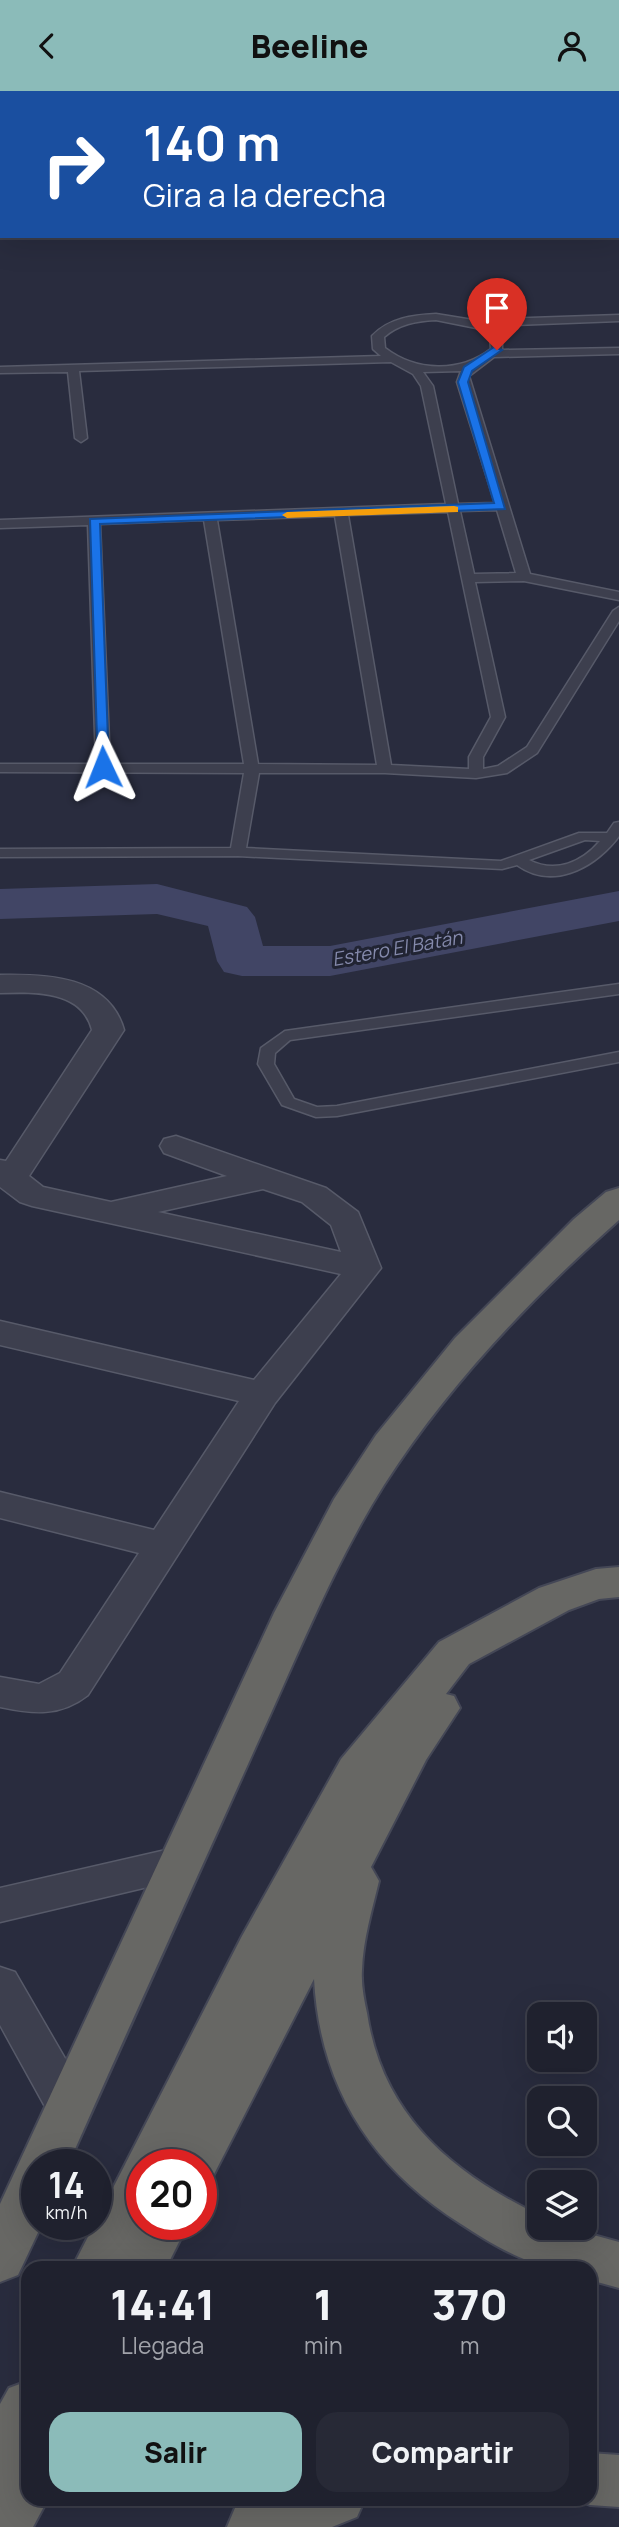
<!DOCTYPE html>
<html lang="es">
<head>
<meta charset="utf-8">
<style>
  :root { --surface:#1f212e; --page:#272936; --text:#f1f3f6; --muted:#a1a3aa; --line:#3c3e4a; --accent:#8bbbb9 }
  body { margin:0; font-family:Manrope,sans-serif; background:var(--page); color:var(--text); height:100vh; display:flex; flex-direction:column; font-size:26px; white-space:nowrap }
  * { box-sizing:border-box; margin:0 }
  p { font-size:23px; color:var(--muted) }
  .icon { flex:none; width:38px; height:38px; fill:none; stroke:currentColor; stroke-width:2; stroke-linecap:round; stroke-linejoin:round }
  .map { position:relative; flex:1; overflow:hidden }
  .sheet { position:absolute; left:21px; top:2170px; width:576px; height:245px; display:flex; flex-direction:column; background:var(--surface); border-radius:21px; box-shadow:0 7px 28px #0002,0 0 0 2px var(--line) }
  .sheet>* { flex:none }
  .guide { position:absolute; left:0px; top:0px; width:620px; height:147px; box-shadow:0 7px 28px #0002,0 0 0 2px var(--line); background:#1a4fa0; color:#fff; overflow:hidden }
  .tools { position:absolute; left:527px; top:1911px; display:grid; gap:14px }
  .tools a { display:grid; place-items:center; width:70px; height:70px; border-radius:14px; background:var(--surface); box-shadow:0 7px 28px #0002,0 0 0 2px var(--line); font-size:35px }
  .speed { position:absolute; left:21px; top:2058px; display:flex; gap:14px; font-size:35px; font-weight:700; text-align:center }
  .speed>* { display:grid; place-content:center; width:91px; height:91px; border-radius:50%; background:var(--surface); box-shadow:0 7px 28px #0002,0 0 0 2px var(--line); line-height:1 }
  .speed small { font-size:18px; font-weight:400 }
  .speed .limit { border:10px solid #d22; background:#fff; color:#111 }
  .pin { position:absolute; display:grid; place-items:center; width:60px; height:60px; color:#fff; margin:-72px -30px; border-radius:50% 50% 50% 0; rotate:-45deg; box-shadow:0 0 7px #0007 }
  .pin .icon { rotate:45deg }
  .me { position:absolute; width:77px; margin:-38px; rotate:358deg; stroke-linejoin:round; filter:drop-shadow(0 0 5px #0008) }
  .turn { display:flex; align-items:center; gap:24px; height:147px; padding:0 28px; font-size:32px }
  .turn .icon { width:91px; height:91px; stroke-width:2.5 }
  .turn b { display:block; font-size:49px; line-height:60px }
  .eta { display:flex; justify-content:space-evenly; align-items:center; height:119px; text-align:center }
  .eta b { font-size:42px; font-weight:800; line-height:49px }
  .button { display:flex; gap:14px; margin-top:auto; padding:14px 28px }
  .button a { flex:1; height:80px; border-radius:21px; background:var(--accent); color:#111; font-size:28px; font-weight:800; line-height:80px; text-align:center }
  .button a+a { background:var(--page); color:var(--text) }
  header { display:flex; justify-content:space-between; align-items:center; height:91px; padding:0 28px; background:var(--accent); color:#111; font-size:32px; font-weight:800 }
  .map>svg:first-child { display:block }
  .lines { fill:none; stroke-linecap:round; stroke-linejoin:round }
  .river { fill:#414565; fill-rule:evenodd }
  .service-casing { stroke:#575a69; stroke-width:3 }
  .minor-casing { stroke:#575a69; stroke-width:3 }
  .trunk-casing { stroke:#444756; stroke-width:4 }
  .service { fill:#3d3f4e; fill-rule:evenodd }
  .minor { fill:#3d3f4e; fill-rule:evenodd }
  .trunk { fill:#676764; fill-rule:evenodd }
  .route { fill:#1a73e8; stroke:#114b97; stroke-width:2 }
  .slow { fill:#f59e0b }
  .labels { text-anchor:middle; stroke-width:6; stroke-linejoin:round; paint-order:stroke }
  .water-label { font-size:19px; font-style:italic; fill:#858aac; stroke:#212433 }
</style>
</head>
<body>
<header><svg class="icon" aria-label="back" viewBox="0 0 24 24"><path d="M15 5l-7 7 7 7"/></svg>Beeline<svg class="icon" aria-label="person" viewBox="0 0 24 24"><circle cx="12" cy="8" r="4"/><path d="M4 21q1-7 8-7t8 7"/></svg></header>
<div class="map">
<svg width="619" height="2436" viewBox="0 0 619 2436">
  <rect width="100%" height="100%" fill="#292c3e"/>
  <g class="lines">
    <path class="river" d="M157,793L247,816L255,826L263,855H330L619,800V830L330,885H242L224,881L217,870L208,835L157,823L0,828V798Z"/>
    <defs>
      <path id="service" d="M436,223L473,229L619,224V230L488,235L502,245V259L619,257V263L494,266L469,285L530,483L619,501V509L524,490L475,491L505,626L483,666V678L498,675L527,656L613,520L619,516V530L537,662L507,682L476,687L385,682H259L246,757L501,770L579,742H607L614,732L619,731V745L616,749C592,778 552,799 517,774L502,778L238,765L0,766V758L231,757L244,682L0,681V673H96L88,434L0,437V429L446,413L421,295L413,283L391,271L79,280L87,347L81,351L75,347L68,281L0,282V276L381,265L373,258L372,245C389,227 413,224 436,223ZM436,229L476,237L490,246L491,258C460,282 416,281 385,257L384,246C399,233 416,230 436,229ZM461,280L457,291L495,412L458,413L433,295L423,281ZM497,419L516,482L474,483L460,420ZM448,421L491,626L469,666V678L391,674L348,424ZM335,425L377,674L258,673L217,429ZM204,429L244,673H110L100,433ZM585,749L600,750C582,771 556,783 529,769Z
        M619,893V903L290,949L275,962L274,973L294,1008L317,1016L337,1015L619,961V971L337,1025L316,1026L282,1014L258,973L261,957L285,940Z"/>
      <path id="minor" d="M0,884C47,883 109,885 124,939L29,1085L43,1096L111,1111L227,1085L164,1062L160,1055L164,1048L176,1045L326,1097L358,1121L381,1177L275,1312L88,1604C60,1626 33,1623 0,1616V1586L39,1593L60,1582L139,1462L0,1427V1401L154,1439L239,1310L0,1254V1230L254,1289L341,1183L32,1115L20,1111L0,1096V1069L6,1070L92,939C82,899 34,901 0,902ZM263,1098L302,1111L331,1134L341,1161L158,1121Z
        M179,1756L194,1761L200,1773L194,1785L0,1831V1797Z
        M0,1876L15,1881L85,2002L92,2016L85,2030L69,2035L53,2030L0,1934Z"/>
      <path id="trunk" d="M619,1097V1129C531,1207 448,1294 384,1394C333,1475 297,1566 257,1653C194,1793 130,1933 68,2074H37V2133H42L18,2184L0,2191V2113L274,1522L334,1408L376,1344L455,1247L574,1128L606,1101Z
        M619,1476V1506L599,1508L569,1519L469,1573L446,1603L454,1605L460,1617L426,1669L371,1776L379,1790C372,1819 363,1849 362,1879C361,1894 364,1908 367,1922C382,2023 450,2081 539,2124V2137H568L619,2151V2197L590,2189V2177C578,2177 564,2179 552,2177C521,2171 487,2150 461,2133C371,2076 320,1996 314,1888L211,2089L201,2093V2074H142V2133H188L166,2177H72L242,1845L341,1668L439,1551L539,1497L596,1478Z
        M28,2290V2408H48L33,2436H0V2313L9,2297Z
        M590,2362L619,2364V2416L590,2414L575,2408H590Z
        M259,2408H365L357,2426L332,2436H227L235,2417Z"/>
    </defs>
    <use href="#service" class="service-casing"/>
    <use href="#minor" class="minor-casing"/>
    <use href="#trunk" class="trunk-casing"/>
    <use href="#service" class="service"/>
    <use href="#minor" class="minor"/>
    <use href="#trunk" class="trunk"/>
  </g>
  <path class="route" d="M494,256L502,259L472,280L468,291L505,418L100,433L109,676L98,679L90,428L494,412L458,291L464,276Z"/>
  <path class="slow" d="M454,415L458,416V421L287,427L282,424L287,421Z"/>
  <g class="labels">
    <g class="water-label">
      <text transform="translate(397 857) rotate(-10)" y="7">Estero El Batán</text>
    </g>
  </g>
</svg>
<div class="tools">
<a><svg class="icon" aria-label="sound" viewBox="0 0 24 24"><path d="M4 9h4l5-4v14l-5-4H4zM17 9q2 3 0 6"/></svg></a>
<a><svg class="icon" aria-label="search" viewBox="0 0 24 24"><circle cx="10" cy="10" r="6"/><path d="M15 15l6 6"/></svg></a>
<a><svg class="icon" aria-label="layers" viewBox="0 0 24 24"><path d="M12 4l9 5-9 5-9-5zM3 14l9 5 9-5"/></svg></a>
</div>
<div class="speed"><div>14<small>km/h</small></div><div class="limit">20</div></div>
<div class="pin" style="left:497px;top:259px;background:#d93025"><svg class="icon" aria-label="arrive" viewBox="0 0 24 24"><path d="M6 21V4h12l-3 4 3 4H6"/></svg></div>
<svg class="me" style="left:103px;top:676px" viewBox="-20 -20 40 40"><path d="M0-17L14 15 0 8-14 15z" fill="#1a73e8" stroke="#fff" stroke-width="4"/></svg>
<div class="guide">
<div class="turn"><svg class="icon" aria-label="right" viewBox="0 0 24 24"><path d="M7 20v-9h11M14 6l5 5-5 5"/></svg><div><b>140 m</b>Gira a la derecha</div></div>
</div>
<section class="sheet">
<div class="eta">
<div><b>14:41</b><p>Llegada</p></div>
<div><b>1</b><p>min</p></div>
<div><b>370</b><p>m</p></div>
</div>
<div class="button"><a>Salir</a><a>Compartir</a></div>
</section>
</div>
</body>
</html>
